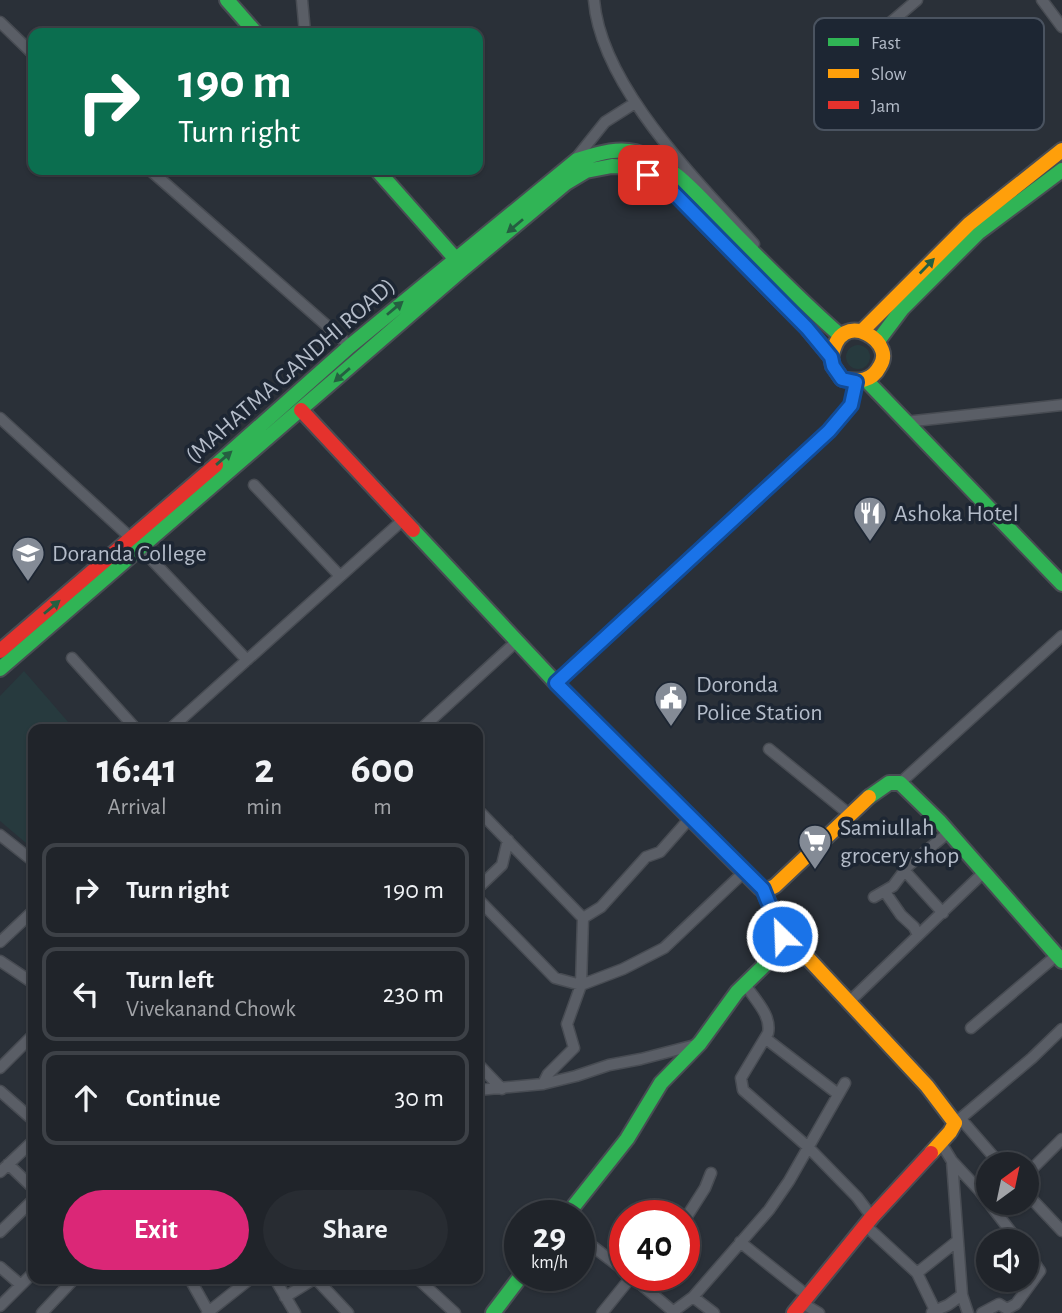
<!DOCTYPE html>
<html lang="en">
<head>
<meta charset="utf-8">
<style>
  :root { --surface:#20242a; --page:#282c32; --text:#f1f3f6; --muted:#a2a4a8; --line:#3d4147; --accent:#db2777 }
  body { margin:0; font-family:"Alegreya Sans",sans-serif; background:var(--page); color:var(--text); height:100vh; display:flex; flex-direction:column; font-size:26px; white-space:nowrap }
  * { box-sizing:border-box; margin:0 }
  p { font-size:23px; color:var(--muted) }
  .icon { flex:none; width:38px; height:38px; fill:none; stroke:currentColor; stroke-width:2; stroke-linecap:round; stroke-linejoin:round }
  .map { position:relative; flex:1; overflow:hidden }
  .side { position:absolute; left:28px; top:724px; width:455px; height:560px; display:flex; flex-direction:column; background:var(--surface); border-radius:14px; box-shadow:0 2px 5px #0004,0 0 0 2px var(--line) }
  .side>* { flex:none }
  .banner { position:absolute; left:28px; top:28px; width:455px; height:147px; border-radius:14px; box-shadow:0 2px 5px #0004,0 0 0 2px var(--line); background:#0b6e4f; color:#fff; overflow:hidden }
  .needle { width:46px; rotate:33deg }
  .fabs { position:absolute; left:976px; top:1152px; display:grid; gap:14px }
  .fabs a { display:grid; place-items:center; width:63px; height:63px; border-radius:50%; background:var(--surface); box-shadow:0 2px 5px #0004,0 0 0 2px var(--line); font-size:35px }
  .speed { position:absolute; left:504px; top:1200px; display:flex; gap:14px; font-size:35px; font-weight:700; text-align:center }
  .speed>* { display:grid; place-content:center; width:91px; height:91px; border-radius:50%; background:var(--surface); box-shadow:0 2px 5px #0004,0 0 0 2px var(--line); line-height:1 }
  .speed small { font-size:18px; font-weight:400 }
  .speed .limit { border:10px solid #d22; background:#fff; color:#111 }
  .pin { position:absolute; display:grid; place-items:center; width:60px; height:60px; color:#fff; margin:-30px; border-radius:14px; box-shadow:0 4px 10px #0006 }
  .me { position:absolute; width:77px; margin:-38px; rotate:336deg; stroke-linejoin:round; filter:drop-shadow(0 0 5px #0008) }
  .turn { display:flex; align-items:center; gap:24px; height:147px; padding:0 35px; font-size:32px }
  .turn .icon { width:91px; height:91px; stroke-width:2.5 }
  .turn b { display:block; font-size:49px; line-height:60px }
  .eta { display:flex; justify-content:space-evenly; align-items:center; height:119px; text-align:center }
  .eta b { font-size:42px; font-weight:600; line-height:49px }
  .cta { display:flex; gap:14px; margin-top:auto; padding:14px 35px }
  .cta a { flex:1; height:80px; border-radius:42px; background:var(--accent); color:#fff; font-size:28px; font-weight:600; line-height:80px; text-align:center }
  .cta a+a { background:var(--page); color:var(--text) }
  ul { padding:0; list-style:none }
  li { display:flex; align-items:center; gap:21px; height:94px; margin:0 14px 10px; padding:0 21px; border:4px solid var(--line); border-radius:14px }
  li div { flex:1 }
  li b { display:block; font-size:26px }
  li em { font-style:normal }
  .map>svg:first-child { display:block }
  .green { fill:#273a3e }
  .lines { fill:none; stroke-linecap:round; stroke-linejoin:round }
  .street-casing { stroke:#484c53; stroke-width:13 }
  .fast-casing { stroke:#484c53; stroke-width:18 }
  .slow-casing { stroke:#484c53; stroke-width:18 }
  .jam-casing { stroke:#484c53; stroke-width:18 }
  .street { stroke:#5a5e66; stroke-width:10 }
  .fast { stroke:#30b455; stroke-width:14 }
  .slow { stroke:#ff9f0a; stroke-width:14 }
  .jam { stroke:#e5322d; stroke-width:14 }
  .oneway { fill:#255f41 }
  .route-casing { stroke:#114b97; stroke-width:18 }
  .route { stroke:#1a73e8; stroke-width:12 }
  .labels { text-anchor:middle; stroke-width:7; stroke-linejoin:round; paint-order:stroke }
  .street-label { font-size:24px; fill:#b4bcc9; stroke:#1d2633 }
  .poi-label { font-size:24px; fill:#b4bcc9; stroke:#1d2633; text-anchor:start }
  .key { fill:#1d2633; stroke:#4a5360; stroke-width:2 }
  .key-label { font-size:19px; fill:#b4bcc9 }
</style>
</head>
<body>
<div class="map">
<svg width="1062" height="1313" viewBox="0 0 1062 1313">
  <rect width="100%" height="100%" fill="#2a3038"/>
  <path class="green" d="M846 357a12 12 0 1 1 24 0a12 12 0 1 1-24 0Z
    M24,671L75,730H33V849L0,821V696Z"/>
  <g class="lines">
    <defs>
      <path id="street" d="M302,0L305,33
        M594,0C601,87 698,181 754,244
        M1042,0L1062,27
        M0,22L33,54
        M863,46L917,0
        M573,162L605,122L635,103
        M150,170L350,346
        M0,418L132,539L247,660
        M905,422L1062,405
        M254,485L340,576
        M72,658L137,730
        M556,683L829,431L851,405L856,382
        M169,730L404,519
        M420,730L517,641
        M769,749L849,814
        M900,783L1062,636
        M478,810L583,918L581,985L567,1024L574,1048L548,1074L543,1084
        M0,835L33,861
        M904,870L943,913
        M478,888L502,865L508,840
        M885,892L901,915L914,927L918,935
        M874,897L893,886L908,866L949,832
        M478,899L555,978L581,985L623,969L664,948L744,872
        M583,918L601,907L646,857L660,852L691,817
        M0,942L33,911
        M0,961L33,983
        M745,984C754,999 772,1015 768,1033L741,1078L743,1090L808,1147L857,1197L872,1217
        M849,1002L984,872
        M971,1028L1057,955
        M765,1038L838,1094
        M478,1064L502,1089
        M0,1068L33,1035
        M478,1090L543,1084L576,1076L609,1065L641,1059L699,1044
        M0,1091L33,1120
        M960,1118L1000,1164
        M955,1123L1032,1058L1062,1029
        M941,1143L952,1161L962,1295L968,1313
        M952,1161L979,1190L1018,1241
        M8,1164L33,1188
        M0,1172L33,1141
        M1027,1174L1062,1139
        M1027,1194L1062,1231
        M684,1221L705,1188L711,1173
        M865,1225L917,1273L935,1310
        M0,1232L33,1200
        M579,1236L625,1271
        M740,1242L808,1296
        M0,1267L21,1285
        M917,1273L956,1242
        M631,1276L675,1313
        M122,1279H123
        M190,1279L209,1313
        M275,1279L295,1313
        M316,1279L348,1313
        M418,1279L455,1313
        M285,1297L314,1279
        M693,1297L714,1313
        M802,1303L819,1313
        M0,1306L33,1273
        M674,1311L693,1297L769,1210L789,1181L845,1083
        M932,1312L948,1305L962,1295
        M42,1313L74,1279
        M207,1313L250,1279
        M602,1313L632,1276
        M982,1313L999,1304L1007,1309L1016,1304L1040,1271L1027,1252"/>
      <path id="fast" d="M227,0L256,33
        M377,170L461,265
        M878,341L902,309L978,233L1062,170
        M866,380L1062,584
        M216,465L350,346L577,160C595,155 615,147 635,152C674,162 709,208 737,236C771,270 804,304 841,336
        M413,530L556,683L712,840
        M0,669L463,269L566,183L586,171L612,166L630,167L667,185L732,252
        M869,797L889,783H900L940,822L1062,961
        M566,1216L627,1139L661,1083L700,1043L737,992L776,954L783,942L780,928
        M493,1313L521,1276"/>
      <path id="slow" d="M732,252L807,328L831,357L833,366L842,379C858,382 872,382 880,366C883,361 884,355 882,350C877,336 858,326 845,333C836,338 834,348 831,357
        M862,331L969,224L1062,150
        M712,840L760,888L767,890L775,886L869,797
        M763,889L780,928L927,1086L955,1123L950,1132L931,1153"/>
      <path id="jam" d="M301,410L413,530
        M0,651L216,465
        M794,1313L872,1217L931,1153"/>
    </defs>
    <use href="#street" class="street-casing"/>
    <use href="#fast" class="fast-casing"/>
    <use href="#slow" class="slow-casing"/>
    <use href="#jam" class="jam-casing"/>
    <use href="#street" class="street"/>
    <use href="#fast" class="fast"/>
    <use href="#slow" class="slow"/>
    <use href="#jam" class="jam"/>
  </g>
  <defs><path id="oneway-solid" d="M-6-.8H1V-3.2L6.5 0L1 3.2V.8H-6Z" transform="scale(1.75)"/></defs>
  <g class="oneway">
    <use href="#oneway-solid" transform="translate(515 226) rotate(140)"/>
    <use href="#oneway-solid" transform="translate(927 266) rotate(-46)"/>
    <use href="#oneway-solid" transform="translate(395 308) rotate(-40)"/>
    <use href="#oneway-solid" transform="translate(342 375) rotate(139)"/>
    <use href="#oneway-solid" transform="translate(224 458) rotate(-41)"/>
    <use href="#oneway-solid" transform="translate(52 607) rotate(-40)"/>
  </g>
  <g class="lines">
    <defs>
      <path id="route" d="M648,175L667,186L807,328L831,357L833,366L842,379L856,382L851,405L829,431L556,683L763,889L782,936"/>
    </defs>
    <use href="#route" class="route-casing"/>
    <use href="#route" class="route"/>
  </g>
  <defs>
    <symbol id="restaurant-pin" viewBox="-11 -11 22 30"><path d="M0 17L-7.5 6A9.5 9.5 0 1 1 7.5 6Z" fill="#848b96" stroke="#1d2633"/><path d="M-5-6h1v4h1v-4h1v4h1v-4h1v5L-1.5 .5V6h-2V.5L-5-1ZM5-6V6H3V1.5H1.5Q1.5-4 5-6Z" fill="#fff"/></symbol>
    <symbol id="university-pin" viewBox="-11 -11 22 30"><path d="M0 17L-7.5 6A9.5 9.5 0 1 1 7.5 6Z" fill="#848b96" stroke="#1d2633"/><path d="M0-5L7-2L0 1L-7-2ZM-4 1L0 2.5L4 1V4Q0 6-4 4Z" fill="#fff"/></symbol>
    <symbol id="civic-pin" viewBox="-11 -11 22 30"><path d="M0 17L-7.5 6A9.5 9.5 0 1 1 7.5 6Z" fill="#848b96" stroke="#1d2633"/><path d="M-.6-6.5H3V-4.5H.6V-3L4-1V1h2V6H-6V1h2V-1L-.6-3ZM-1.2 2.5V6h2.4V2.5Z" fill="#fff"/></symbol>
    <symbol id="supermarket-pin" viewBox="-11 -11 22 30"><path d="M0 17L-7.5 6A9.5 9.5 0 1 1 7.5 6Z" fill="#848b96" stroke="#1d2633"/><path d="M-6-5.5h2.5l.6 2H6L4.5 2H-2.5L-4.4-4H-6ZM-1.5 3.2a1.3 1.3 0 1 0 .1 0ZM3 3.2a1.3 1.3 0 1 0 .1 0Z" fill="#fff"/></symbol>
  </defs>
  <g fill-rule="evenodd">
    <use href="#restaurant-pin" x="851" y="494" width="38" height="52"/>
    <use href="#university-pin" x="9" y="534" width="38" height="52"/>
    <use href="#civic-pin" x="652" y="679" width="38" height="52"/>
    <use href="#supermarket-pin" x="796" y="822" width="38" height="52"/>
  </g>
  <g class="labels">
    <g class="street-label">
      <text transform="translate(290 370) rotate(-41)" y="8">(MAHATMA GANDHI ROAD)</text>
    </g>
    <g class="poi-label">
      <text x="894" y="521">Ashoka Hotel</text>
      <text x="52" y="561">Doranda College</text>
      <text x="696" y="692">Doronda<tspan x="696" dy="28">Police Station</tspan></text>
      <text x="840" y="835">Samiullah<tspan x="840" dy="28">grocery shop</tspan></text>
    </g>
  </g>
  <rect x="814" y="18" width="230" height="112" rx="10" class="key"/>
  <rect x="828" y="38" width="31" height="8" fill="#30b455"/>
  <rect x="828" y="69" width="31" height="9" fill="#ff9f0a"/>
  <rect x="828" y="101" width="31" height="8" fill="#e5322d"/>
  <g class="key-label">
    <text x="871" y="49">Fast</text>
    <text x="871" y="80">Slow</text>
    <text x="871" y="112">Jam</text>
  </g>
</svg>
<div class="fabs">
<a><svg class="needle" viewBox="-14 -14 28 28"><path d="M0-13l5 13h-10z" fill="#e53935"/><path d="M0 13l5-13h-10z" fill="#a2a4a8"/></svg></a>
<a><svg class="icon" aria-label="sound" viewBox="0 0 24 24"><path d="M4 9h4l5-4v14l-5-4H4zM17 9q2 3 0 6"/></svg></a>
</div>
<div class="speed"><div>29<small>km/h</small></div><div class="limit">40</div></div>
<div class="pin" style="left:648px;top:175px;background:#d93025"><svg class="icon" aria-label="arrive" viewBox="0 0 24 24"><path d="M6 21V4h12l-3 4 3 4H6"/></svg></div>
<svg class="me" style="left:782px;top:936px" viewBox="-20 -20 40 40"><circle r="17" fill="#1a73e8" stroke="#fff" stroke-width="3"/><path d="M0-11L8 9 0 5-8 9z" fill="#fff"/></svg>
<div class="banner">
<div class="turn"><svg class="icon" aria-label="right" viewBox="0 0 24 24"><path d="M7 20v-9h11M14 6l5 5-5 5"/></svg><div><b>190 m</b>Turn right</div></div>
</div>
<section class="side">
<div class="eta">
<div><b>16:41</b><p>Arrival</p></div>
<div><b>2</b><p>min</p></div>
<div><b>600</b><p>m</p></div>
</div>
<ul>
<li><svg class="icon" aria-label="right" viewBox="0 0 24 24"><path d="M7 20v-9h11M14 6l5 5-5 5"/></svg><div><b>Turn right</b></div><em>190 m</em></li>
<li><svg class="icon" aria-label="left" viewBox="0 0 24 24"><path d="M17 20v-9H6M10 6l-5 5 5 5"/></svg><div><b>Turn left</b><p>Vivekanand Chowk</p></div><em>230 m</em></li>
<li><svg class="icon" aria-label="ahead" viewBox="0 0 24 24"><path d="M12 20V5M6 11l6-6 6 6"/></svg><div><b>Continue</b></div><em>30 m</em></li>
</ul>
<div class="cta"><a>Exit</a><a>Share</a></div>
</section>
</div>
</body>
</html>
